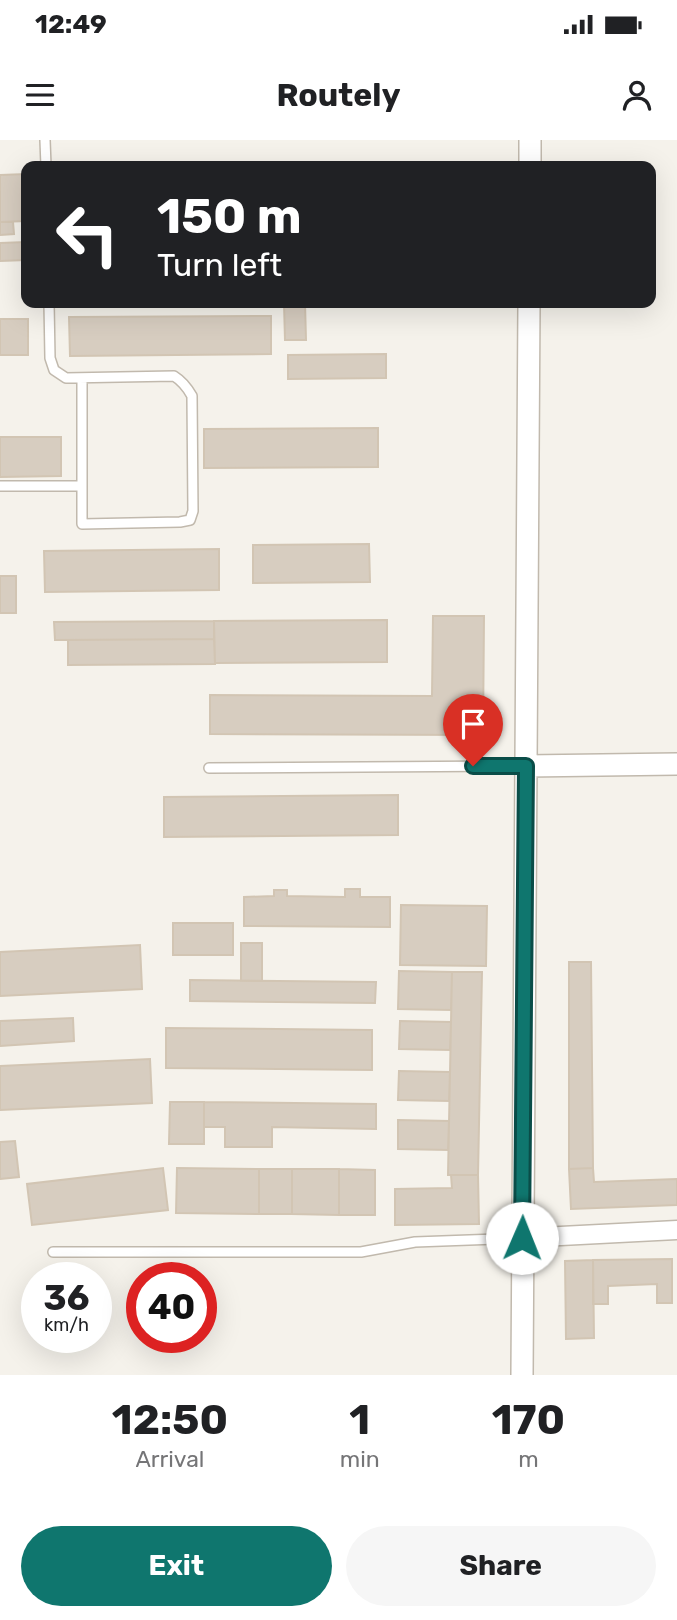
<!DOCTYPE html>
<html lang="en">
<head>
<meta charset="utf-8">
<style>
  :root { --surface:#fff; --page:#f6f6f6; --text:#202124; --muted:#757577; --accent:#0f766e }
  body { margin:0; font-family:Rubik,sans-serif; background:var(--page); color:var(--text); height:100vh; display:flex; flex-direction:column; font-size:26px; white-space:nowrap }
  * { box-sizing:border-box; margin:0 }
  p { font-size:23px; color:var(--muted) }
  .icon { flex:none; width:38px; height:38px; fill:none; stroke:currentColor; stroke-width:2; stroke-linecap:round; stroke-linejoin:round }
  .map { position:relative; height:1235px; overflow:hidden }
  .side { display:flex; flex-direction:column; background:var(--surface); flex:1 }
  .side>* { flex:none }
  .top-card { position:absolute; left:21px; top:21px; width:635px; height:147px; border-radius:14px; box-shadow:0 7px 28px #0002; background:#202124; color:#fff; overflow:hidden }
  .speed { position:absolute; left:21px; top:1122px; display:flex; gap:14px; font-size:35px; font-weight:700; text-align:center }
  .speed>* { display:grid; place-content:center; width:91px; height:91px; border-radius:50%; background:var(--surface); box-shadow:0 7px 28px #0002; line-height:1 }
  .speed small { font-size:18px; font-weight:400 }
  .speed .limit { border:10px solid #d22; background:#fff; color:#111 }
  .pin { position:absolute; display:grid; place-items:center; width:60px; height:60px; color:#fff; margin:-72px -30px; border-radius:50% 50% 50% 0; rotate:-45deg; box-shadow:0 0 7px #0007 }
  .pin .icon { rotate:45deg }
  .me { position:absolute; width:77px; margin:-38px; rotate:1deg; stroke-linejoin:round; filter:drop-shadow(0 0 5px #0008) }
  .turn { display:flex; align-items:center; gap:24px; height:147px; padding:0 21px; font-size:32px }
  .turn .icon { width:91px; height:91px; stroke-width:2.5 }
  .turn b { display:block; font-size:49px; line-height:60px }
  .eta { display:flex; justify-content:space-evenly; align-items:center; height:119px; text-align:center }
  .eta b { font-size:42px; font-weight:700; line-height:49px }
  .button { display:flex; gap:14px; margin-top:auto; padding:14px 21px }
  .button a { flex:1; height:80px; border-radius:42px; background:var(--accent); color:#fff; font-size:28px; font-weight:700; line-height:80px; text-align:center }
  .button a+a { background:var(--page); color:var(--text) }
  .status { display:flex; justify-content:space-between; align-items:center; height:49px; padding:0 35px; background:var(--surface); direction:ltr }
  .status svg { height:19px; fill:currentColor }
  header { display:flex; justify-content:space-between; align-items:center; height:91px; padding:0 21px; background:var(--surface); font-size:32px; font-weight:700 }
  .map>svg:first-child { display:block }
  .building { fill:#d7cdc0; stroke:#d2c5b3; stroke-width:2 }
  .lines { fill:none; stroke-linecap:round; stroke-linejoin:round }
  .service-casing { stroke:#c1b9ad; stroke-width:12 }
  .minor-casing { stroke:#c1b9ad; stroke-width:21 }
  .tertiary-casing { stroke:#c1b9ad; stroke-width:24 }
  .service { stroke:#fff; stroke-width:9 }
  .minor { stroke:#fff; stroke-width:18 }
  .tertiary { stroke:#fff; stroke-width:21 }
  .route-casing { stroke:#0a4d48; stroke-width:18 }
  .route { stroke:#0f766e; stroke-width:12 }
</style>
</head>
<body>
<div class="status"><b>12:49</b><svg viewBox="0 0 49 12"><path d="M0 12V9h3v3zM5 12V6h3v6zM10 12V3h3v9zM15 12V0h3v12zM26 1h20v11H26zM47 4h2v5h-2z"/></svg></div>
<header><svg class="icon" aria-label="menu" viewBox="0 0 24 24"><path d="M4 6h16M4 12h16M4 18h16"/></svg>Routely<svg class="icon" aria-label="person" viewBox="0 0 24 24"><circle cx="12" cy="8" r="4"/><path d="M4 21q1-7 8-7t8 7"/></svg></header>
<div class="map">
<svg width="677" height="1235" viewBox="0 0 677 1235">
  <rect width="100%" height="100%" fill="#f5f2eb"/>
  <path class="building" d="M26,34V81L0,82V35Z
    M0,82H13L14,94L0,95Z
    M26,102V120L0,121V103Z
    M284,163H305L306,200H285Z
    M271,176V214L70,216L69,177Z
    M0,179H28V215H0Z
    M386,214V238L288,239V215Z
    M378,288V327L204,328V289Z
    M0,297H61V336L0,337Z
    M369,404L370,442L253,443V405Z
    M219,409V450L45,452L44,411Z
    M0,436H16V473H0Z
    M433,476H484L483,595L210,594V555L432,556Z
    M387,480V522L215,523L214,481Z
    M214,481V499L55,500L54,482Z
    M214,499L215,524L68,525V500Z
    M398,655V695L164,697V657Z
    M345,749H360V757H390V787L244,786V757L274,756V750H287V756L345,757Z
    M401,765L487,766L486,826L400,825Z
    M173,783H233V815H173Z
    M241,803H262V841H241Z
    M140,805L142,849L0,856V812Z
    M569,822H591L593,1028L569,1029Z
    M399,831L452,832L451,870L398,869Z
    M452,832H482L478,1035H448Z
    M190,840L376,842L375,863L190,861Z
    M73,878L74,901L0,906V881Z
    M400,881L451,882L450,910L399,909Z
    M166,888L372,890V930L166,928Z
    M150,919L152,963L0,970V926Z
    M399,931L450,932L449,961L398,960Z
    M170,962H204V1004H169Z
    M204,962L376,964V989L272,987V1007H225V987H204Z
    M398,980L449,981L448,1010L398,1009Z
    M15,1001L19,1037L0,1039V1002Z
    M163,1028L168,1070L32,1085L27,1044Z
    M177,1028L259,1029V1074L176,1073Z
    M593,1028L594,1042L677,1039V1065L571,1069L569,1029Z
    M259,1029H292V1074H259Z
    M292,1029H339V1075L292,1074Z
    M339,1029L375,1030V1075H339Z
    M451,1035H478L479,1084L395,1085V1049L452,1048Z
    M672,1119V1163H657V1144L608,1146V1164H593V1120Z
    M593,1120L594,1198L566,1199L565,1121Z"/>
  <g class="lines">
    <defs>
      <path id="service" d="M45,0L46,26
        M49,163L50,218L54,230L66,238L174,236C182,241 187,247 192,256L193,371L190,380L180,382L82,384V238
        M0,346H82
        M209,628L526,626
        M53,1112H361L415,1102L522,1098"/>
      <path id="minor" d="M522,1098L677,1090"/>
      <path id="tertiary" d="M530,26V0
        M526,626L677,624
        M522,1235L529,163"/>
    </defs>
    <use href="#service" class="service-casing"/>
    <use href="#minor" class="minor-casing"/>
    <use href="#tertiary" class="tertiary-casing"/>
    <use href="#service" class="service"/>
    <use href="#minor" class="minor"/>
    <use href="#tertiary" class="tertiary"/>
  </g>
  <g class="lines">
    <defs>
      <path id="route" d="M473,626H526L522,1098"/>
    </defs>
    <use href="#route" class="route-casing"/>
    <use href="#route" class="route"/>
  </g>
</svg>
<div class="speed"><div>36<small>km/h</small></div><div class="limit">40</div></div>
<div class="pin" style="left:473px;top:626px;background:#d93025"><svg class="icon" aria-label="arrive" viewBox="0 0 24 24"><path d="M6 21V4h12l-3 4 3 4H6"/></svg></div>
<svg class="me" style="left:522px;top:1098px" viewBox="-20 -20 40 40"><circle r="19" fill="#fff"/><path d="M0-13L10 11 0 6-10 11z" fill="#0f766e"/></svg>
<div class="top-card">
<div class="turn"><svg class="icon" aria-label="left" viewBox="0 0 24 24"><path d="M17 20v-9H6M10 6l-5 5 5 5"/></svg><div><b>150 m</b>Turn left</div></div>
</div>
</div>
<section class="side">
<div class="eta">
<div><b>12:50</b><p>Arrival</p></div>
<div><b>1</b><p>min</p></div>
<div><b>170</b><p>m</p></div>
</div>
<div class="button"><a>Exit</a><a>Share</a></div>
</section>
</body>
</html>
